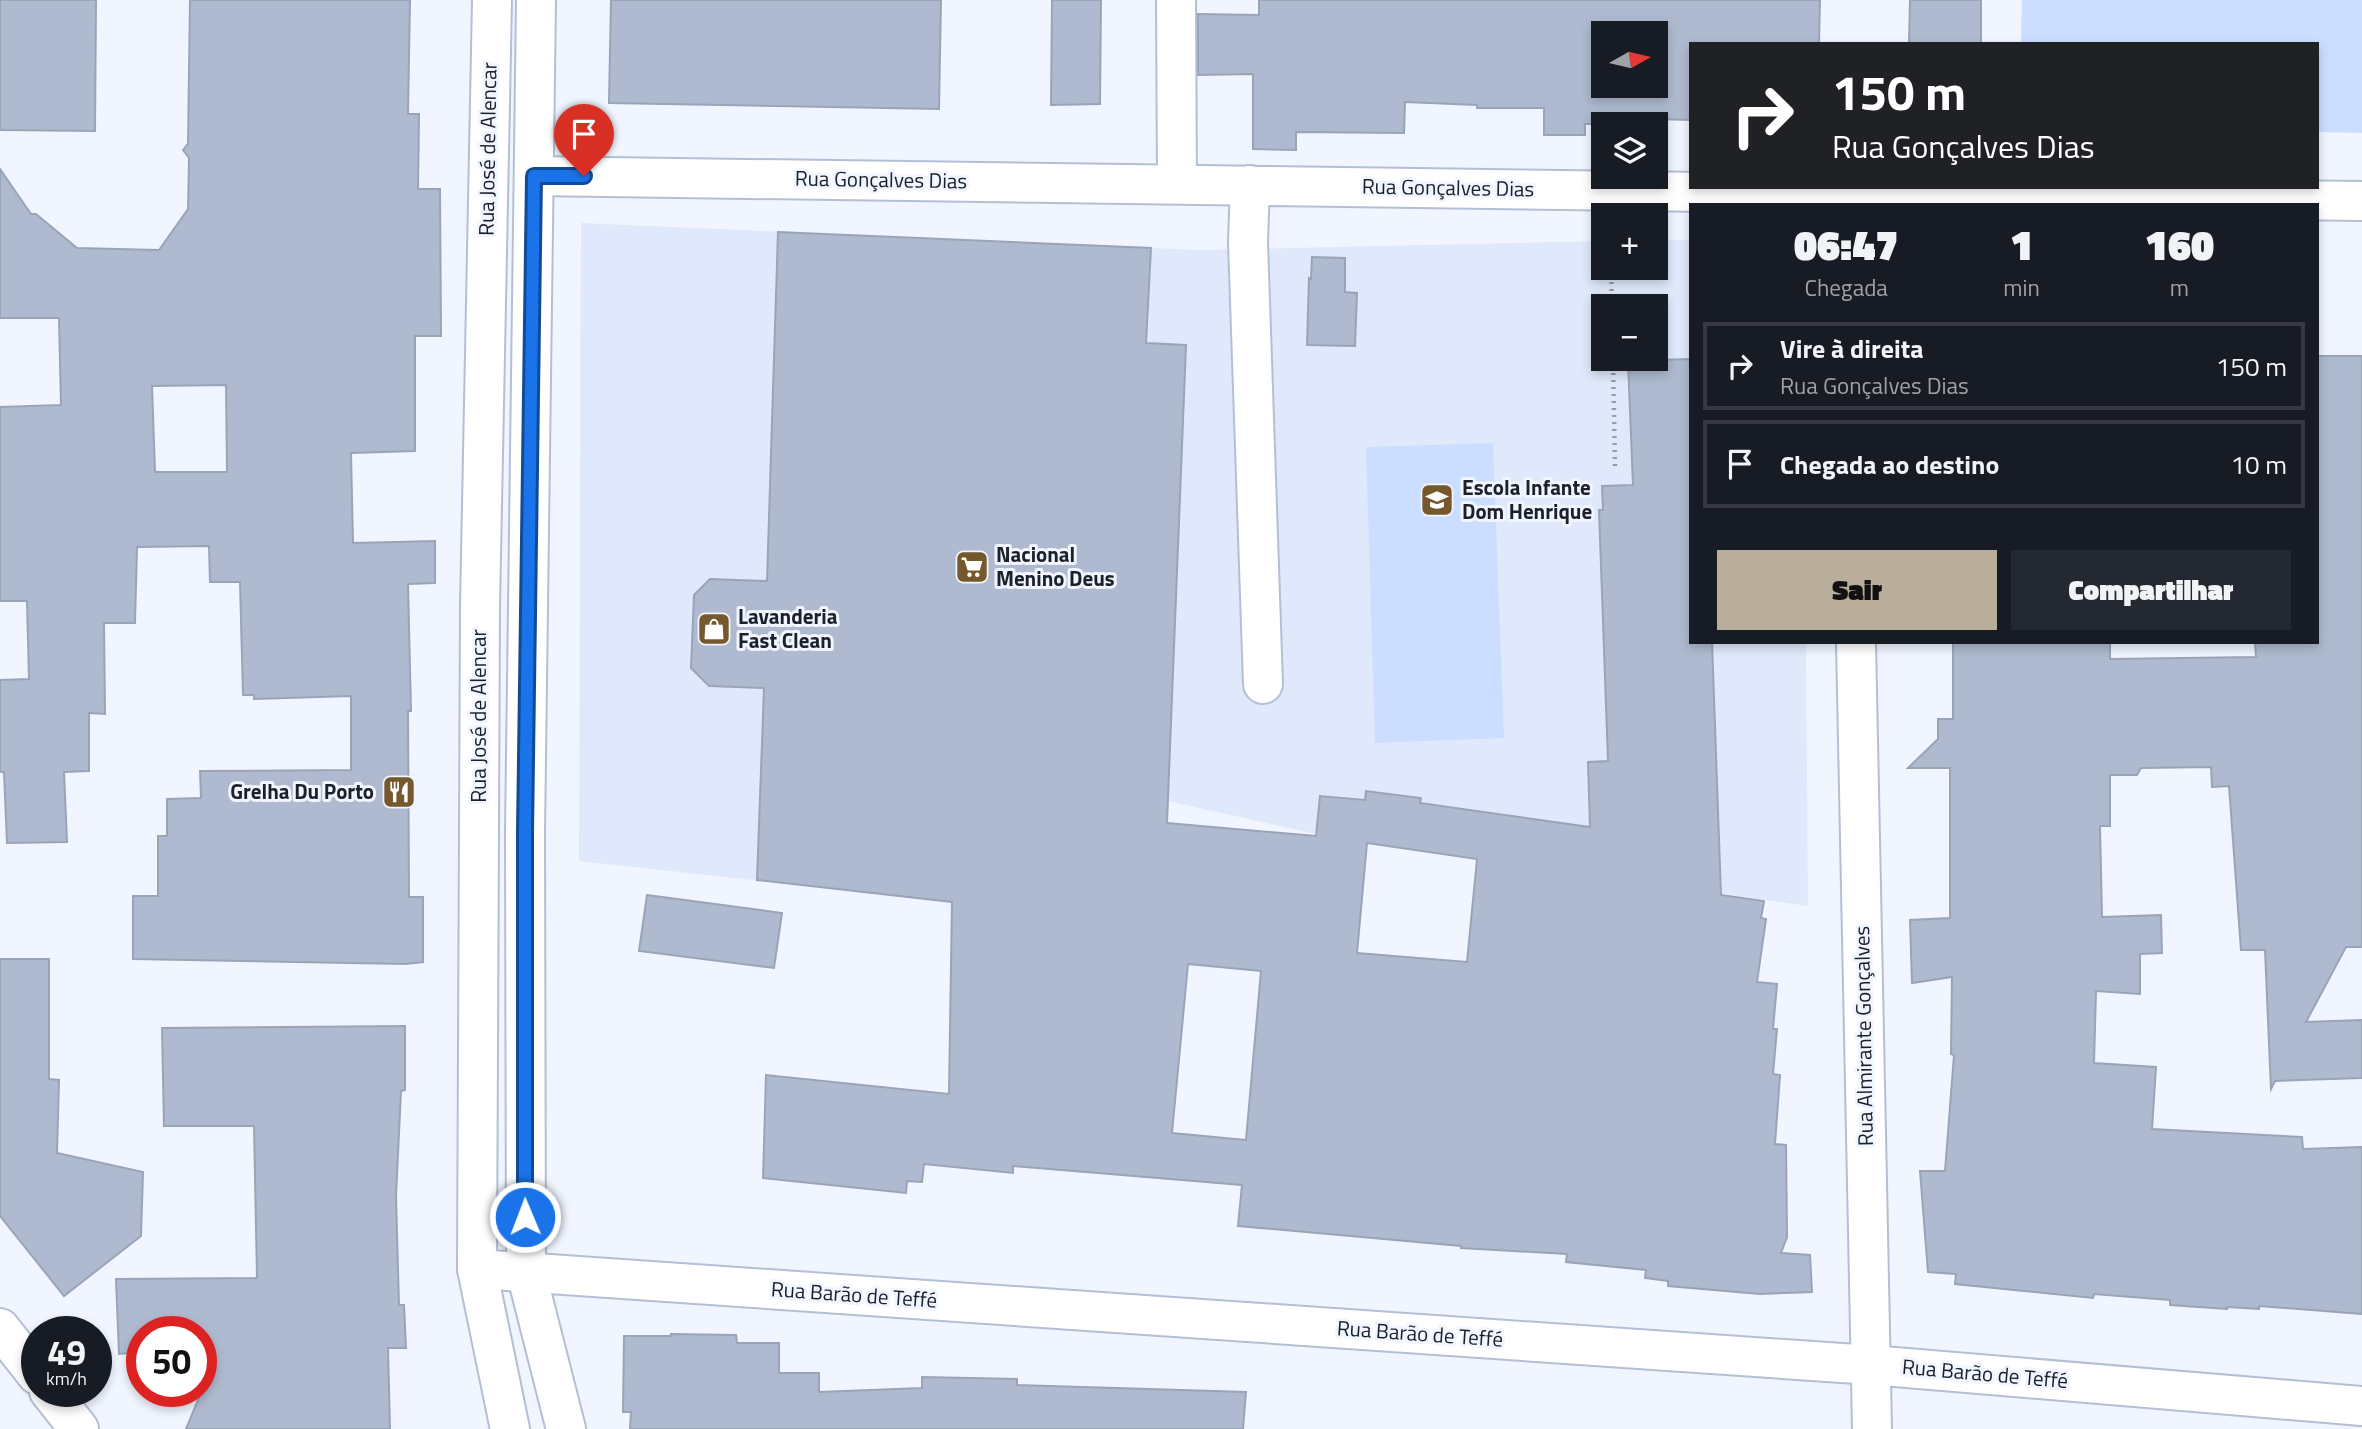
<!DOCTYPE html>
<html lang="pt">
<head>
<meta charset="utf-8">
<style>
  :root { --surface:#171b24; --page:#242831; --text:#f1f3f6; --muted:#9ea1a6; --line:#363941; --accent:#b9ae9b }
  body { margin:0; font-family:"Titillium Web",sans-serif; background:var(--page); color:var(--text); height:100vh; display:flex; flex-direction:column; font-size:26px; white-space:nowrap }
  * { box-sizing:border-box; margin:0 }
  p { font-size:23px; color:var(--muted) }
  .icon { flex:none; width:38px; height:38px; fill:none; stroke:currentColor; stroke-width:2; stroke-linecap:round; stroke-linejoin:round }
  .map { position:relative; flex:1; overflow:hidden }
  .panel { position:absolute; left:1689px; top:203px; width:630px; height:441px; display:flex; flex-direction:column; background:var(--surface); border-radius:0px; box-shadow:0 4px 10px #0003 }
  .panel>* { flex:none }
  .top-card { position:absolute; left:1689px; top:42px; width:630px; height:147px; border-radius:0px; box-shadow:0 4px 10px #0003; background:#202124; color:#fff; overflow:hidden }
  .needle { width:46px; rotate:82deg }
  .tools { position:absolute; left:1591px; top:21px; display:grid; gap:14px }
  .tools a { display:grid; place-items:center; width:77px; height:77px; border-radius:0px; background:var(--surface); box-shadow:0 4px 10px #0003; font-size:35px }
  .speed { position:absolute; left:21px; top:1316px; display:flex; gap:14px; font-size:35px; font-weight:700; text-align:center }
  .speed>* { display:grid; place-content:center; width:91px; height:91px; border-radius:50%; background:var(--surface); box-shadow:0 4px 10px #0003; line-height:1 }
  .speed small { font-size:18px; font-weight:400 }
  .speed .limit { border:10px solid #d22; background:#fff; color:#111 }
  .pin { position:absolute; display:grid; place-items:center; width:60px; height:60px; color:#fff; margin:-72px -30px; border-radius:50% 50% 50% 0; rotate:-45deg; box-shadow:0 0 7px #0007 }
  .pin .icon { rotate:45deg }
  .me { position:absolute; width:77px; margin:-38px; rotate:359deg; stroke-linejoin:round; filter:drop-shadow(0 0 5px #0008) }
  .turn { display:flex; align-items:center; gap:24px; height:147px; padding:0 28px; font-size:32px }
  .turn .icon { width:91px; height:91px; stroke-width:2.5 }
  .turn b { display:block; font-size:49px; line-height:60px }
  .eta { display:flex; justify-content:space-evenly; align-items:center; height:119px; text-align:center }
  .eta b { font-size:42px; font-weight:800; line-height:49px }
  .primary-button { display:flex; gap:14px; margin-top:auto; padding:14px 28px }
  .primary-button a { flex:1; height:80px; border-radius:0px; background:var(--accent); color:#111; font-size:28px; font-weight:800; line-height:80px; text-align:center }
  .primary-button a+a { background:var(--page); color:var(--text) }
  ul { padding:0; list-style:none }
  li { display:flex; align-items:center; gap:21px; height:88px; margin:0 14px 10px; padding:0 14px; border:4px solid var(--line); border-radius:0px }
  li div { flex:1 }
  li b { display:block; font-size:26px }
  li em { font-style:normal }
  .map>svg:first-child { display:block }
  .built { fill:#e0e9fb; fill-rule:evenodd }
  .green { fill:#ccdeff }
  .building { fill:#afbad0; stroke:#99a4b9; stroke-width:2; fill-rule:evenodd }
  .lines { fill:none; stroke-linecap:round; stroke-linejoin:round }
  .minor-casing { stroke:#b4bfd5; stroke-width:42 }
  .major-casing { stroke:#b4bfd5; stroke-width:42 }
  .path { stroke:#989ca6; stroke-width:4.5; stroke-dasharray:2 5; stroke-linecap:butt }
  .minor { stroke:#fff; stroke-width:38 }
  .major { stroke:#fff; stroke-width:38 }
  .route-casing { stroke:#114b97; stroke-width:18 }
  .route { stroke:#1a73e8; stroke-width:12 }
  .labels { text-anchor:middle; stroke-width:6; stroke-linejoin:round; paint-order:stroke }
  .street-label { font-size:21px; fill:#1c2029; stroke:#f0f5ff }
  .poi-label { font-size:21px; font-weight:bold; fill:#1c2029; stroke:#f0f5ff; text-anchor:start }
</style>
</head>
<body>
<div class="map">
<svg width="2362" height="1429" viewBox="0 0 2362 1429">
  <rect width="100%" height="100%" fill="#f0f5ff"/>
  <path class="built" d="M581,223L1198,250L1603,241V268H1656V240H1690V642H1806L1808,906L1388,846V841L1316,834L1168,801L1018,790L1010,908L579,861ZM1603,306H1656V359H1603Z"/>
  <path class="green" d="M2022,0H2362V133L2317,132V44H2021Z
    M1493,443L1504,738L1375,743L1366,447Z"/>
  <path class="building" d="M0,0H96L95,131L0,130Z
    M190,0H410L408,114H419L418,189H440L441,336H415V451L351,453L353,543L435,541V583L408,584L411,711H408L409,897H423V962L405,964L133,959V896H158V836H167V799L201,798L200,771L351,770V696L254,699V695H243L240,582H210L209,546L137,547L135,623H104L105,714L89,713V771L64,772L67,842L7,843L4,772H0V680L29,679L27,601H0V407L61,405L59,318H0V169L31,214H36L77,248L159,250L188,209L189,158L183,150L188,144ZM226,385L227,472H155L152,386Z
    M611,0H941L939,109L609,103Z
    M1052,0H1101L1100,104L1051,105Z
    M1259,0H1820L1819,44H1690V120L1655,119V124H1585V135H1544V108H1477V105L1405,102L1404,133L1296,132V150L1253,149V74L1198,75V14L1259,15ZM1603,33H1656V86H1603Z
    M1910,0H1981V44H1909Z
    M778,232L1151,248L1146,343L1186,345L1167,823L1316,836L1320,796L1365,800L1366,791L1421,798L1420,803L1590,827L1588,762L1608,761L1599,510H1603L1602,486L1633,485L1628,361L1690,359V642H1712L1721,895L1764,901L1761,918L1766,919L1757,982L1777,984L1773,1029H1777L1773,1074L1780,1075L1775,1144L1786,1145L1787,1237L1781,1253L1810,1255L1812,1292L1760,1294L1668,1286V1281L1645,1278L1646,1270L1566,1262L1567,1254L1461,1248V1246L1238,1226L1242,1185L1013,1166V1173L924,1164L922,1182L907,1181L906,1193L763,1178L766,1075L949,1094L952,902L757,880L764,688L709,686L691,668L694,595L710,579L767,581ZM1367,843L1477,859L1467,962L1357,953ZM1188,964L1261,971L1246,1140L1172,1133Z
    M1312,257L1345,258V292L1357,293L1355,346L1307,345L1309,278L1311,279Z
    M2317,356H2362V947H2346L2306,1022L2362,1020V1078L2275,1081L2271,1089L2265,950H2241L2229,786L2212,787L2211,767L2141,768L2137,775H2110V826H2100L2102,917L2161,915L2162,953L2140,954V994L2096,991L2094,1063L2156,1067L2152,1129L2302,1137L2303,1149L2362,1147V1314L2259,1306V1309L2227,1307V1309L2170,1305V1300L2094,1294L2093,1298L1955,1284L1956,1274L1928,1272L1920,1171H1945L1954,1055L1951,1054L1952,977L1912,983L1910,920L1950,918V768H1908L1938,739V719H1953V642H2110V659L2256,657L2255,642H2317Z
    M647,895L782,913L774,968L639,951Z
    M0,959H49V1079L59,1080L57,1153L143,1172L141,1236L64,1296L0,1216Z
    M405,1026V1090L401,1091L396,1196L399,1305H404L406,1348H388L390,1429H186L214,1361H201V1332H142V1364H131L130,1353L119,1354L116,1279L257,1278L254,1126H164L162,1028Z
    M671,1334L736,1335L737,1343H779V1373H819V1392L922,1388V1377L1017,1379V1385L1246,1392L1243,1429H630L631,1412H623L624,1336H671Z"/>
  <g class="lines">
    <defs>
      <path id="minor" d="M1176,0L1177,184
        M534,176L2362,201
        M1250,185L1248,242L1263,684
        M1856,642L1872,1429
        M477,1269L1871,1365L2362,1406
        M0,1328L37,1375
        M49,1391L79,1429"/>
      <path id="major" d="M492,0L480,606L477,1269L510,1429
        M536,0L525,833L526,1272L566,1429"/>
    </defs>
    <use href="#minor" class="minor-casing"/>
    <use href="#major" class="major-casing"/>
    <path class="path" d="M1611,268L1612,306
      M1613,359L1615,467"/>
    <use href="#minor" class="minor"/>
    <use href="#major" class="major"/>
  </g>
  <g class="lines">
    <defs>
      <path id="route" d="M525,1217V832L534,176H584"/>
    </defs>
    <use href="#route" class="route-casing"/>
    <use href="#route" class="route"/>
  </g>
  <defs>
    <symbol id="school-square" viewBox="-11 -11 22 22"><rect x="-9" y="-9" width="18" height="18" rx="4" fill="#75592c" stroke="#f0f5ff"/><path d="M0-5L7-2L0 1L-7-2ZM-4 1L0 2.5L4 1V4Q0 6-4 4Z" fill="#fff"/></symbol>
    <symbol id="supermarket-square" viewBox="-11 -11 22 22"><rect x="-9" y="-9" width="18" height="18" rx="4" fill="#75592c" stroke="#f0f5ff"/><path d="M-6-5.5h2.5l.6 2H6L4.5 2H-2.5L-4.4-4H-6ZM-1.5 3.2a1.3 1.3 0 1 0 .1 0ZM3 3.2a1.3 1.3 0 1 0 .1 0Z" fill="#fff"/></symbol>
    <symbol id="shop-square" viewBox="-11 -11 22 22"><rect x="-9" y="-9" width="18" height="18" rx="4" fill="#75592c" stroke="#f0f5ff"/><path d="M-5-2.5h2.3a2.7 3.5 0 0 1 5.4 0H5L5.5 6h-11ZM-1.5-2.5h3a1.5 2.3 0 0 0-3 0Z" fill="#fff"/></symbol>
    <symbol id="restaurant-square" viewBox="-11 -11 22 22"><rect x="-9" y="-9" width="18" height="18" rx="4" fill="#75592c" stroke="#f0f5ff"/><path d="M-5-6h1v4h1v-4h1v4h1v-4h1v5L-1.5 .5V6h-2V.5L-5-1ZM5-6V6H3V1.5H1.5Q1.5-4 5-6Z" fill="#fff"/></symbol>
  </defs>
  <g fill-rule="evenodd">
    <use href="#school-square" x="1418" y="481" width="38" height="38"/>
    <use href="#supermarket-square" x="953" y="548" width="38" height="38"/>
    <use href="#shop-square" x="695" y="610" width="38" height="38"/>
    <use href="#restaurant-square" x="380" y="773" width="38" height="38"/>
  </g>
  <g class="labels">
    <g class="street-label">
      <text transform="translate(488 149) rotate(-89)" y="7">Rua José de Alencar</text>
      <text transform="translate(881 180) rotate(1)" y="7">Rua Gonçalves Dias</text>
      <text transform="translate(1448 188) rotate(1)" y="7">Rua Gonçalves Dias</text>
      <text transform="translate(479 716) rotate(-90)" y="7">Rua José de Alencar</text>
      <text transform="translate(1864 1036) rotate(-91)" y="7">Rua Almirante Gonçalves</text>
      <text transform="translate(854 1295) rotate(4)" y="7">Rua Barão de Teffé</text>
      <text transform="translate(1420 1334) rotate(4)" y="7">Rua Barão de Teffé</text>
      <text transform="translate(1985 1374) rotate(5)" y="7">Rua Barão de Teffé</text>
    </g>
    <g class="poi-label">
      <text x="1462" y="495">Escola Infante<tspan x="1462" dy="24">Dom Henrique</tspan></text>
      <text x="996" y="562">Nacional<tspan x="996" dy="24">Menino Deus</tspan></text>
      <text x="738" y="624">Lavanderia<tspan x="738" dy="24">Fast Clean</tspan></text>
      <text x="374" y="799" text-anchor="end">Grelha Du Porto</text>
    </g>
  </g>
</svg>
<div class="tools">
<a><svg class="needle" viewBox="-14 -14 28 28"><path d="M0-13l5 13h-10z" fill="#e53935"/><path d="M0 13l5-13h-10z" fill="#9ea1a6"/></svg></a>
<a><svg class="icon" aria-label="layers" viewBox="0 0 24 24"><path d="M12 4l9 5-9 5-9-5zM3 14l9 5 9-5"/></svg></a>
<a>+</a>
<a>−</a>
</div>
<div class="speed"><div>49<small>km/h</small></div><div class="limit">50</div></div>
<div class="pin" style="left:584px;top:176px;background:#d93025"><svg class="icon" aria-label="arrive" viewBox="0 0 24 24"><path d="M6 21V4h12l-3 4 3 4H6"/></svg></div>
<svg class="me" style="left:525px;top:1217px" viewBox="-20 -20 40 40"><circle r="17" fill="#1a73e8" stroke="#fff" stroke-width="3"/><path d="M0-11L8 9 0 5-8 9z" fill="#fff"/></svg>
<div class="top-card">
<div class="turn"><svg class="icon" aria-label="right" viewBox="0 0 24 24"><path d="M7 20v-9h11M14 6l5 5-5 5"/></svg><div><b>150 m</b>Rua Gonçalves Dias</div></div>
</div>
<section class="panel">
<div class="eta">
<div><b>06:47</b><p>Chegada</p></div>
<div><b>1</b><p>min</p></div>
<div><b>160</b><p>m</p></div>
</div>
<ul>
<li><svg class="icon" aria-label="right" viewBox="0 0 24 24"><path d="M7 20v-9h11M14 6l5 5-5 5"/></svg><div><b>Vire à direita</b><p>Rua Gonçalves Dias</p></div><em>150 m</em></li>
<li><svg class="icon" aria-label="arrive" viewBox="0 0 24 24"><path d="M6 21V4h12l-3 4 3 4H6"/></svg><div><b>Chegada ao destino</b></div><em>10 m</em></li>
</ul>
<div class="primary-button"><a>Sair</a><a>Compartilhar</a></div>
</section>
</div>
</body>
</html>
